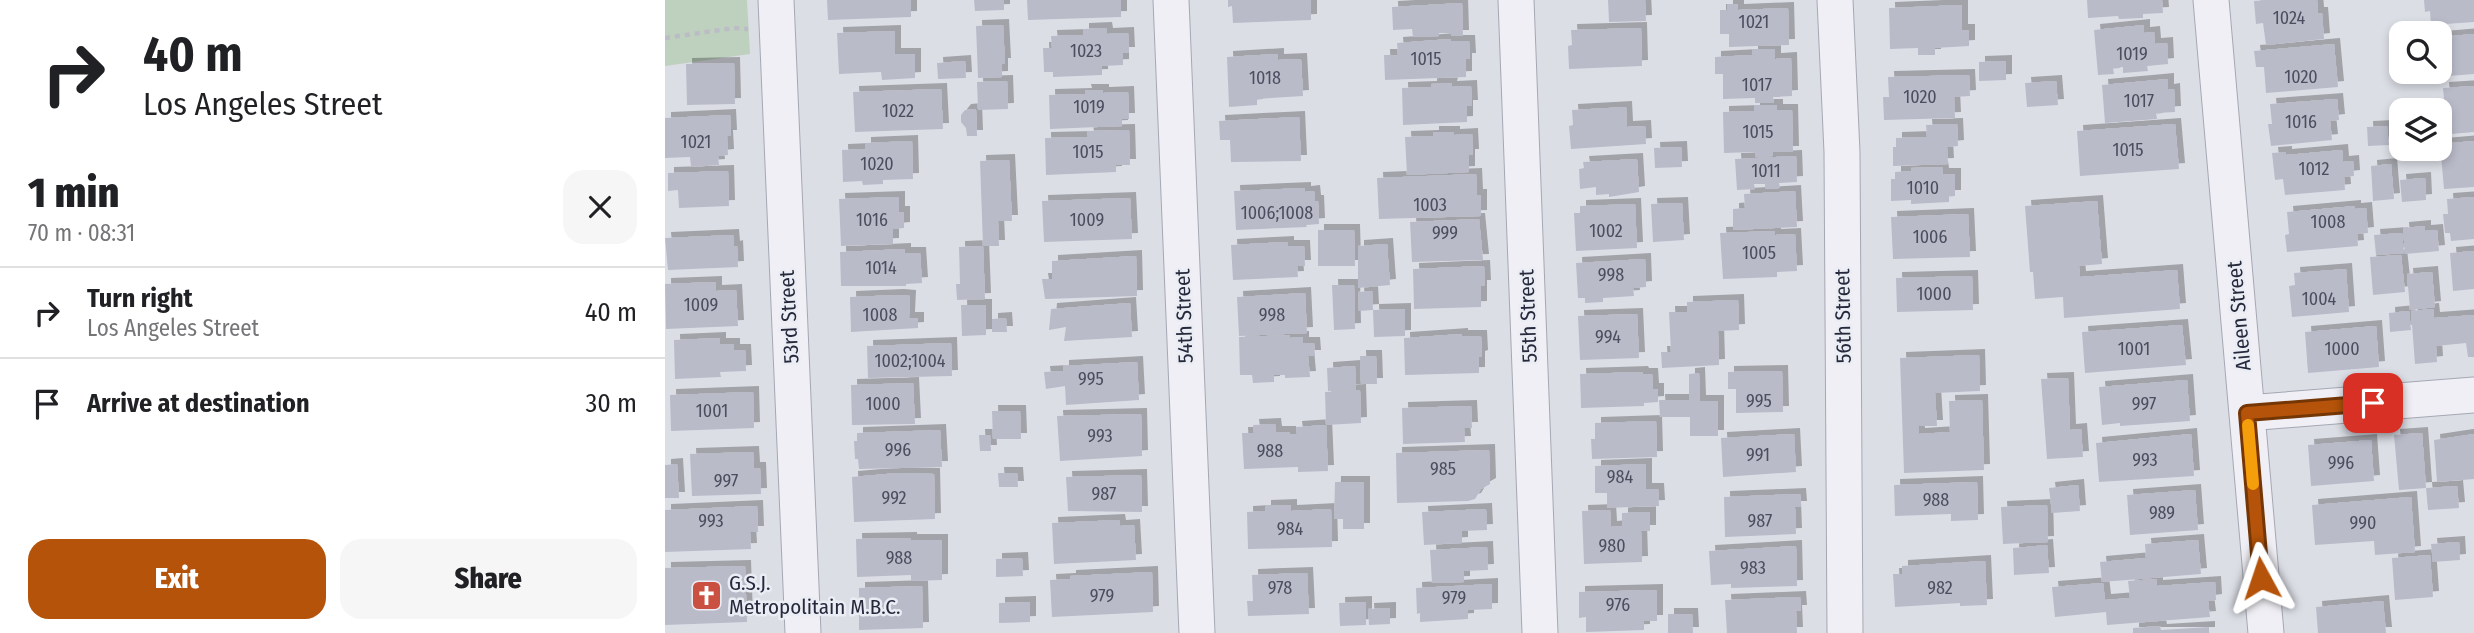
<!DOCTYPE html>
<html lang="en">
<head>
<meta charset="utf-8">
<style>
  :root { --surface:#fff; --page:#f6f6f6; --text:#202124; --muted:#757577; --line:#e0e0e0; --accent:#b45309 }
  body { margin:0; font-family:"Fira Sans Condensed",sans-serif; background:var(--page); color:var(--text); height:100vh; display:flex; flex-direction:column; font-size:26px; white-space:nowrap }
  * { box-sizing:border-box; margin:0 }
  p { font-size:23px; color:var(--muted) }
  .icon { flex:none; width:38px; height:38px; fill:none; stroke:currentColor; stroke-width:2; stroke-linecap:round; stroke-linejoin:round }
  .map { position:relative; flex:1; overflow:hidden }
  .panel { display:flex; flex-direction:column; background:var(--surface); width:665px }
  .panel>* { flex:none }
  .guide { background:#fff; color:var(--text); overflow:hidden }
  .tools { position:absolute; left:1724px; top:21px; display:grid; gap:14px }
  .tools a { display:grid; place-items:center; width:63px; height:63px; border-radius:14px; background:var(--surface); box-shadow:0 4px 10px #0003; font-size:35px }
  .pin { position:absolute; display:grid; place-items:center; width:60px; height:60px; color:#fff; margin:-30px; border-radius:14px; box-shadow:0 4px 10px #0006 }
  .me { position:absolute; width:77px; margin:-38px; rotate:355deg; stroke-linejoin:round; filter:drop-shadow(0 0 5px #0008) }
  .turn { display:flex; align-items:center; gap:24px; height:147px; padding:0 28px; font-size:32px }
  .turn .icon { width:91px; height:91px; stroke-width:2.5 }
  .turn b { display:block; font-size:49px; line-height:60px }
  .round { display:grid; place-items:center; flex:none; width:74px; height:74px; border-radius:21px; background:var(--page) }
  .summary { display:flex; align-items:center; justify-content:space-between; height:119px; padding:0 28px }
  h1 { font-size:42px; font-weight:800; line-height:52px }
  .primary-button { display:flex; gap:14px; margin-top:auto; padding:14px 28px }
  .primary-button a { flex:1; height:80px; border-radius:21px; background:var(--accent); color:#fff; font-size:28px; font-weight:800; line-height:80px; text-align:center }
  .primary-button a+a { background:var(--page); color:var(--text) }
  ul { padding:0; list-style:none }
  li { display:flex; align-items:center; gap:21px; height:91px; padding:0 28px; border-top:2px solid var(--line) }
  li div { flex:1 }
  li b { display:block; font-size:26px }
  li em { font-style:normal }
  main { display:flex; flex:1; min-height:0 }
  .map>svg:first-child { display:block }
  .green { fill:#bed0be }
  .building { fill:#babbc9; filter:url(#shadow) }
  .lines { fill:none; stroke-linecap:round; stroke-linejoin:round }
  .minor-casing { stroke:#a5a8b3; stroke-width:37 }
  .path { stroke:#bbbcc5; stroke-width:4.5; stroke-dasharray:5 5; stroke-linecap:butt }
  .minor { stroke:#efeff5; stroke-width:35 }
  .route-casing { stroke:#753606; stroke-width:18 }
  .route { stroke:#b45309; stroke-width:12 }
  .slow { stroke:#f59e0b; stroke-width:12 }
  .labels { text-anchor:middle; stroke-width:5; stroke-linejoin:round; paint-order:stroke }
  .number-label { font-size:18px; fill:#4b4e5f }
  .street-label { font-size:21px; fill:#26293c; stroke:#ebedf4 }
  .poi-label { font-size:21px; fill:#26293c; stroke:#ebedf4; text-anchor:start }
</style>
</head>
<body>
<main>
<section class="panel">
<div class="guide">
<div class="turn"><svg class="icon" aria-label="right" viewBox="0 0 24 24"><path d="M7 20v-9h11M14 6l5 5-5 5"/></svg><div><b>40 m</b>Los Angeles Street</div></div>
</div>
<div class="summary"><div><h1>1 min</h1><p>70 m · 08:31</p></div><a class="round"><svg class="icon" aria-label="close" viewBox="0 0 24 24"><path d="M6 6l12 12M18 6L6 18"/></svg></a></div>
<ul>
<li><svg class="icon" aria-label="right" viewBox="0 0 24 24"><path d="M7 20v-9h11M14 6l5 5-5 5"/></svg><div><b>Turn right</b><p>Los Angeles Street</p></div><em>40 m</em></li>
<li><svg class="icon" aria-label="arrive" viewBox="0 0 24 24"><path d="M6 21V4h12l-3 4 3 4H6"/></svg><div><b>Arrive at destination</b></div><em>30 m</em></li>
</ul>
<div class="primary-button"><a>Exit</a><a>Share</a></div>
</section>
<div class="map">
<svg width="1809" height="633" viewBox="0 0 1809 633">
  <defs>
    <filter id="shadow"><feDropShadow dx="6" dy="-6" stdDeviation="0" flood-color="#0004"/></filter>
  </defs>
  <rect width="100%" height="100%" fill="#dcdee6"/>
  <path class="green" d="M0,0H82L85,54L0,66Z"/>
  <path class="building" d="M162,0H246V17L163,20Z
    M309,0H339V10L310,11Z
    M362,0H456V17L363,20Z
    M563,0H646V20L568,23L567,6L563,7Z
    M943,0H980L981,21L944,22Z
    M1422,0H1497L1498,13L1478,14V18L1454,19L1453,16L1423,18Z
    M1606,0H1652L1653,13H1657L1659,39L1601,45L1598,23L1591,24L1589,1Z
    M1759,0H1809V22L1766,25L1765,11L1760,12Z
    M797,3L798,36H786V33H774V36L748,37L747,29L728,30L727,7Z
    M1062,4H1073V10L1123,8L1124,45L1064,47V34H1055V10H1062Z
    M1297,5V30H1304V46L1270,48V55H1253V48L1225,49L1224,8Z
    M338,25L340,64H337V77L313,78L311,26Z
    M1479,25V33L1489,32L1490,44L1502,43L1503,64L1482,66L1483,71L1458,73V67L1448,68L1449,74L1433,75L1429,30Z
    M441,28L442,34L463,33L464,53H458V65L437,66V75L388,77V72H379L378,48H387L386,36L418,35V29Z
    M976,28L977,66L904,69L903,46L907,45L906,30Z
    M230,31V54H250V78L217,80L216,72L174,74L172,33Z
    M1809,34V74L1771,77L1770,72H1774V37Z
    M785,39L786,41H804L805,59H801V77L720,80L719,55H733L732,43Z
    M1669,44L1673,87L1601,93L1599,67H1591L1589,51Z
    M1087,49H1110V59L1126,58L1127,96L1108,97L1109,103H1090V98L1058,99V74H1050V57L1087,55Z
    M613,54V60L636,59L638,96L592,99V105L564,107L562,57Z
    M300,61L301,78L273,79L272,63Z
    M1341,61V80L1314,81V62Z
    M69,63L70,104L22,105L21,64Z
    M1304,75L1305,96L1289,97L1290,118L1219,120L1218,97H1224L1223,77Z
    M1503,79V90L1509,89L1510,112L1491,113L1492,119L1440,123L1437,85Z
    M342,81L343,109L313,110L312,82Z
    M1391,81L1393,105L1362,107L1360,83Z
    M787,83L786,87L806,86L807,106H802V122L738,125L737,88L766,87V84Z
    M1809,86V132L1774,135V111H1780L1778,88Z
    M276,89L278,129L190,132L188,92Z
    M420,90H438V93L463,92L464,119H457V126L385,129L384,95L421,94Z
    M1672,99L1674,120L1665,121L1667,140L1606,146L1603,124H1607L1605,104Z
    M1089,105H1112V110H1127L1128,152H1108V156L1090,157V152L1059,153L1058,112L1089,111Z
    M961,107L962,127L980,126L981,144L906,149L904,126L908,125L907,110Z
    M311,109L312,136H302L301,128L296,122V115L300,110Z
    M65,115L66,136H62L63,155L53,156L54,165L26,167L25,157L0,158V118Z
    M634,117L636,161L566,162L565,140H555L554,121Z
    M1292,124L1293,146L1282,147L1283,164L1228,166V147H1231V138L1262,137L1261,125Z
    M1510,124L1514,169L1415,176L1412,131Z
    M1722,126L1724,145L1703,146L1702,127Z
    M464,130L465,165H451V172L381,175L380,138L423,137L422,131Z
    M768,132H789V135L807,134L808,155H804V172L742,175L740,137L768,136Z
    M247,141L248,179L218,180V184L198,185L197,181L178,182L177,150L200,149V143Z
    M1809,141V187L1779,189L1775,144Z
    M1016,147L1017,167L990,168L989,148Z
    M1677,150L1678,162L1688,161L1689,176L1679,177L1680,190L1620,195L1618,179L1610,180L1607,153L1621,152V155Z
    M1131,156L1132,182L1114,183L1115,188L1100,189V184H1089L1090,189L1072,190L1070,159Z
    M972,159L974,192L944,197V194L931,195V187L915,189L914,169L919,168L918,162Z
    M344,160L347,221H333L334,246H318L320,299L292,300L291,284H295L294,247L318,246L315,161Z
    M1726,164L1729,199L1708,201L1706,166Z
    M1277,167L1278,174H1290V196H1284V202L1246,204V200L1226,201V179H1230V172L1246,171V168Z
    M63,171L64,206L14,208L13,190L3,191V173Z
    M811,174L812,195H816V216L714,219L712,178Z
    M1760,178L1761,200L1737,202L1735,180Z
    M640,188V192L649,191L650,201H653L654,224L641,225L642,227L571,230L569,191Z
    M1130,191L1132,227L1068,230V209L1080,208L1079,194Z
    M234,197V212H239V228L228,229V244L176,246L174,199Z
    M1809,197V239L1786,241L1785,233H1780L1778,214H1783L1782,199Z
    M465,198L467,239L379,242L377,201Z
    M1432,201L1437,264L1414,266L1415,277L1512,270L1515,309L1399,318L1398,297L1370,299L1368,272H1365L1360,206Z
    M1017,203L1019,240L988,242L986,204Z
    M970,204L972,248L911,251L909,213H915V206Z
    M1690,206V209L1701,208L1703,233L1692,234L1693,246L1622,252L1620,235L1624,234L1622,212Z
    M1303,214L1305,257L1228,259L1226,217Z
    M814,219L818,260L747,262L745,222Z
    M1760,226V231L1772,230L1774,251L1740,254L1738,228Z
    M653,230H689L690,266H653Z
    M1110,231V235L1130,234L1132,271L1112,272V277L1058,279L1055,233Z
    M1737,233L1739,253L1711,255L1709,235Z
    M68,235L69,247L72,246L73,267L3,270L0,238Z
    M623,242V246H639L640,266H632L633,277L568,280L566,245Z
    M722,244L725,285L693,288V246Z
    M240,249V253H255L257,283L241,284V286H176L175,252Z
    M1809,251V289L1788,291L1785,253Z
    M1736,255L1740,292L1708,295L1705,257Z
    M471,256L472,296L380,299L377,279H387V261Z
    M980,259L981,287L968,288L969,296L938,298V302L920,303V298H913L911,263Z
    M819,266L820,286H816V307L749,309L748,269Z
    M1681,269L1684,312L1627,317L1624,286L1630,285L1629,273Z
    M1767,272L1770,307L1745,310L1742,274Z
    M1307,276L1308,310L1232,312L1231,278Z
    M51,282V291L71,290L73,326L1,329L0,284Z
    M667,285H689L690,329L669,330Z
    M707,291L708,310L694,311L693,292Z
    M640,293L642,333L574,336L572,297Z
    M233,295L245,296L244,318H253V328L186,332L185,297Z
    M1073,300L1074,330L1053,331L1054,365L997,368L996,352H1006L1004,312H1022V302Z
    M465,303L467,337L399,341L401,327L384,330L386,309Z
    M296,305H321V335L297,336Z
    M740,309V336L709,337L708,310Z
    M1768,309L1769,318L1809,315V357H1803L1801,343L1771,346L1772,362L1750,364L1746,311Z
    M1744,311L1746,330L1725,332L1724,313Z
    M972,314L974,358L915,360L913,316Z
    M341,318L342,332H327V319Z
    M1517,325L1521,365L1420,373L1417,332Z
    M1711,326L1714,367L1643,373L1640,332Z
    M797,334V336H816L817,356L814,357V373L740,375L739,338Z
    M625,335V338L638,337V343H649L650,356H643L645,377L620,378V375H609V382L588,383L587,375H575L574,337Z
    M55,338V344H69V350H80L81,371L55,372L56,377L10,379L9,340Z
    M286,343L287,376L203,378L202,346Z
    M1314,355L1315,391L1270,393L1272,426H1253L1254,434L1285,432L1284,401L1317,400L1319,470L1239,473L1235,358Z
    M695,356H711L712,384H696Z
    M472,362L474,400L401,405L400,386L381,389L379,372L398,371V366Z
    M690,366L691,390L663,391L662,368Z
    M1117,371L1118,412L1071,413V389H1063V372Z
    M977,372L978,374H987L988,389H993V402L979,403V406L916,408L915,374Z
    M1034,373L1035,401H1053V436H1025V417H995L994,400H1024V374Z
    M1403,378L1405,430L1416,429L1418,457L1382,459L1376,379Z
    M1522,380L1525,421L1455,426V423L1437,425L1434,387Z
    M248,383L250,424L187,425L186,385Z
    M695,390L696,423L661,425L660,392Z
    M88,392L89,428L6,431L5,395Z
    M806,406L807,428H799L800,442L738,444L737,408Z
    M327,411H355L356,439H328Z
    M476,414L477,456L395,461L392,416Z
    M991,421L992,457L927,459L926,439H930V423Z
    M610,424L611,432H625V434H632L631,427L661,425L663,471L633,472V467L579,469L577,433H589L588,425Z
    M275,430L277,467L194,469L193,459H190L189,441H192V433Z
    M1757,433L1761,488L1734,490L1729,435Z
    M1129,434L1131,472L1058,477L1056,438Z
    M1526,434L1529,476L1434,482L1431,443Z
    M1809,434V479L1772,482L1769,440Z
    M314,435H325L326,451H315Z
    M1706,440L1709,481L1646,486L1643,445Z
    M824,450L825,484L816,489L810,499L803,501L732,503L731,453Z
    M88,452L89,468H95L96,494L27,496L25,454Z
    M12,464L14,498H0V465Z
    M981,464V489H993L994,506L942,508V493H930V466Z
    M233,473L269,474L270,519L189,522L187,477Z
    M333,473H352L353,487H334Z
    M476,475L477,512L403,511L401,477Z
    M670,482H699V529H678V519H669Z
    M1312,482L1313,520L1286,521V514L1230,516L1229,485Z
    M1413,485L1415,511L1387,513L1384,488Z
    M1792,486L1794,508L1763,510L1761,488Z
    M1530,490L1533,530L1465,535L1462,495Z
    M1135,494L1136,507H1130L1131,534L1060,537L1059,497Z
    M1746,497L1750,552L1710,555L1709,541L1650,545L1647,505Z
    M626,505V511L666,509L667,547L583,549L582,512L600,511V506Z
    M1382,505L1383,542L1338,544L1336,507Z
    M92,506L93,532H85L86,549L0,552V510Z
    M821,509L822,530L797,531V543L759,545L757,512Z
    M945,510L946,527L957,526V513L985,512V531H976L977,562L919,564L917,511Z
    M454,520L455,526L469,525L471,560L389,564L387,523Z
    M246,538V540H277V580L246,581V575L192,577L191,539Z
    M1533,540L1536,574L1437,582L1435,562L1481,558L1480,544Z
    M1794,542L1795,560L1768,562L1766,544Z
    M1382,545L1384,573L1349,575L1348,548Z
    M1131,546L1132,586L1066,588V584L1046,585L1044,551Z
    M822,547L823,570L799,571V582L767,583L765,550Z
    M1765,555L1768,597L1730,600L1727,558Z
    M357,558L358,576L331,577V559Z
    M1320,561L1322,605L1295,606V603L1230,607L1228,574H1237V566Z
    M80,566L82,622L0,625V568Z
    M487,572L488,612L387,617L385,580L405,579V576Z
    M642,573L644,614L583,616L582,601H588L587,575Z
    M1492,579V586L1550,582L1551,600L1543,601L1545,617L1442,625L1441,612L1390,617L1387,587L1438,583L1440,600L1465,598L1463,581Z
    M827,584V609L803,610V619L755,622V613L752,614L751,588Z
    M257,586L258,628L194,630V588Z
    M992,590V621H979V630L921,632V617L914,618V592Z
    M1135,597L1136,611H1131L1132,633H1062L1060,600Z
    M1718,601L1721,633H1653L1651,607Z
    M365,602V622L334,623V603Z
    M701,602V625L675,626L674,603Z
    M725,608V624L704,625L703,609Z
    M1003,614H1027L1028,633H1003Z
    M1495,626L1496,630L1544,627V633H1468V628Z"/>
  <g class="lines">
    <defs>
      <path id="minor" d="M111,0L138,633
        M506,0L532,633
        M851,0L875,633
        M1170,0L1177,152L1180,633
        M1546,0L1601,633
        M1582,413L1809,395"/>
    </defs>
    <use href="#minor" class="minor-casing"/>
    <path class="path" d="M0,38L69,28L83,29"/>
    <use href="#minor" class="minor"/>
  </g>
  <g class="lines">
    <defs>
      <path id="route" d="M1596,578L1582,413L1708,403"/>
    </defs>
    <use href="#route" class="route-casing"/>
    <use href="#route" class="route"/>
    <path class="slow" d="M1583,425L1588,484"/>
  </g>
  <defs>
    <symbol id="church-square" viewBox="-11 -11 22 22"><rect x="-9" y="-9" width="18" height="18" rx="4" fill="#ca5142" stroke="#ebedf4"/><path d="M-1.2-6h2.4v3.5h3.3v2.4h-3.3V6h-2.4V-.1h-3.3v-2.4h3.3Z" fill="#fff"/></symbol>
  </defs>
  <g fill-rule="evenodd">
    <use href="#church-square" x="24" y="578" width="35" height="35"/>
  </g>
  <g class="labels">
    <g class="number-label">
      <text x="1624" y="24">1024</text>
      <text x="1089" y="28">1021</text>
      <text x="421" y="57">1023</text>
      <text x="1467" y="60">1019</text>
      <text x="761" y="65">1015</text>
      <text x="1636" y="83">1020</text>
      <text x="600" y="84">1018</text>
      <text x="1092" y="91">1017</text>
      <text x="1255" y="103">1020</text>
      <text x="1474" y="107">1017</text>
      <text x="424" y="113">1019</text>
      <text x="233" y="117">1022</text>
      <text x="1636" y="128">1016</text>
      <text x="1093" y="138">1015</text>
      <text x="31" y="148">1021</text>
      <text x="1463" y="156">1015</text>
      <text x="423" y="158">1015</text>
      <text x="212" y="170">1020</text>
      <text x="1649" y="175">1012</text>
      <text x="1101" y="177">1011</text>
      <text x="1258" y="194">1010</text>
      <text x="765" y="211">1003</text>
      <text x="612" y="219">1006;1008</text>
      <text x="207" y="226">1016</text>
      <text x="422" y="226">1009</text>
      <text x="1663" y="228">1008</text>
      <text x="941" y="237">1002</text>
      <text x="780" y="239">999</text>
      <text x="1265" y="243">1006</text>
      <text x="1094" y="259">1005</text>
      <text x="216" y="274">1014</text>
      <text x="946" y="281">998</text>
      <text x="1269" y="300">1000</text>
      <text x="1654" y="305">1004</text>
      <text x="36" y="311">1009</text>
      <text x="215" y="321">1008</text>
      <text x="607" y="321">998</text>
      <text x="943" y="343">994</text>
      <text x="1469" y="355">1001</text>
      <text x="1677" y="355">1000</text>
      <text x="245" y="367">1002;1004</text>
      <text x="426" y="385">995</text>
      <text x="1094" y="407">995</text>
      <text x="218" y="410">1000</text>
      <text x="1479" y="410">997</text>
      <text x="47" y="417">1001</text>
      <text x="435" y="442">993</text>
      <text x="233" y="456">996</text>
      <text x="605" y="457">988</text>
      <text x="1093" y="461">991</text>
      <text x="1480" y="466">993</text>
      <text x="1676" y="469">996</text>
      <text x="778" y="475">985</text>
      <text x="955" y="483">984</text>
      <text x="61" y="487">997</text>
      <text x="439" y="500">987</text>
      <text x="229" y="504">992</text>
      <text x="1271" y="506">988</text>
      <text x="1497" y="519">989</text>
      <text x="46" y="527">993</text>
      <text x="1095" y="527">987</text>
      <text x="1698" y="529">990</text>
      <text x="625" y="535">984</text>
      <text x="947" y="552">980</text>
      <text x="234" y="564">988</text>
      <text x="1088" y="574">983</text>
      <text x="615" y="594">978</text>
      <text x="1275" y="594">982</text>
      <text x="437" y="602">979</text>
      <text x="789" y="604">979</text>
      <text x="953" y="611">976</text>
    </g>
    <g class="street-label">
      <text transform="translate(519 316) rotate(-92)" y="7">54th Street</text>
      <text transform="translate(863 316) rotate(-92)" y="7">55th Street</text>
      <text transform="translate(1178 316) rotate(-91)" y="7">56th Street</text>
      <text transform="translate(1574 316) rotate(-95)" y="7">Aileen Street</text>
      <text transform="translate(124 317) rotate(-93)" y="7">53rd Street</text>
    </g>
    <g class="poi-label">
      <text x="64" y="590">G.S.J.<tspan x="64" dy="24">Metropolitain M.B.C.</tspan></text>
    </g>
  </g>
</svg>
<div class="tools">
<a><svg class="icon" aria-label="search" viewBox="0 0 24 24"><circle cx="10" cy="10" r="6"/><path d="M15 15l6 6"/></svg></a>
<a><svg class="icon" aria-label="layers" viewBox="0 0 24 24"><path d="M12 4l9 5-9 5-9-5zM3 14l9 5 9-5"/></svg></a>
</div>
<div class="pin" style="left:1708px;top:403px;background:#d93025"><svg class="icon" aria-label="arrive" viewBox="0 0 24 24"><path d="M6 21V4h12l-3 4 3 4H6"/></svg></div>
<svg class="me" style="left:1596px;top:578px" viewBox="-20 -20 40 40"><path d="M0-17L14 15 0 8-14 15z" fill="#b45309" stroke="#fff" stroke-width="4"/></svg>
</div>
</main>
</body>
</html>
